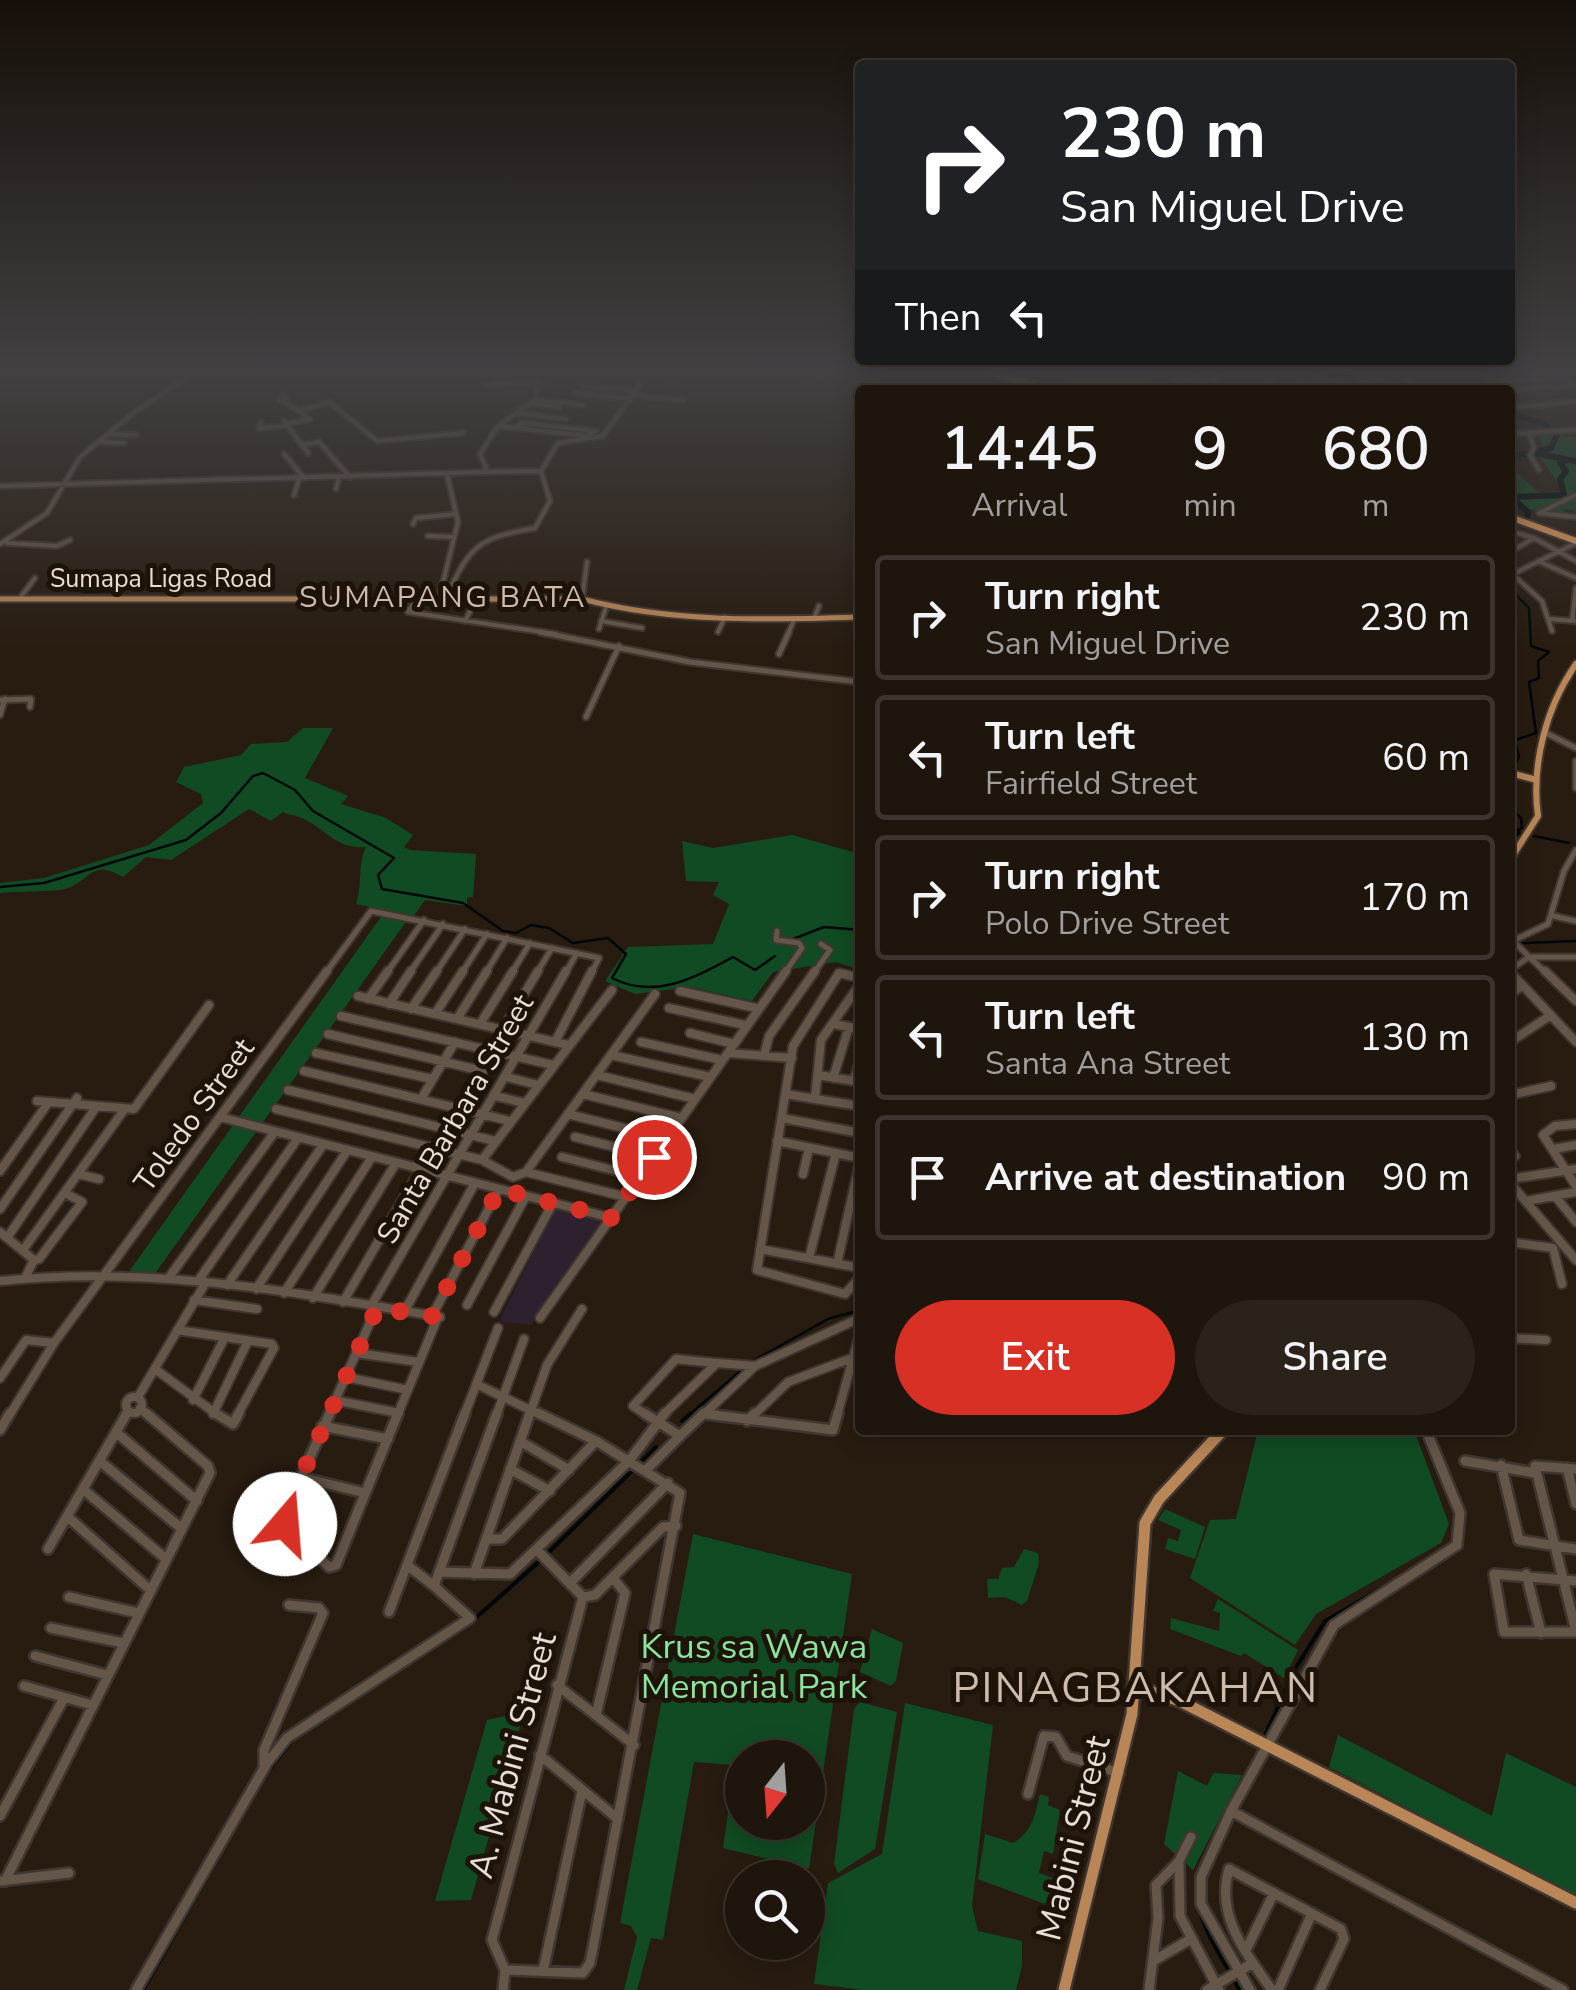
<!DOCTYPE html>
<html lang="en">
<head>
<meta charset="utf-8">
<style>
  :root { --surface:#1e150c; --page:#2b221a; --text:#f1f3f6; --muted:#a19f9d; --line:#3c342d; --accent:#d93025 }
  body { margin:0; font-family:"Nunito Sans",sans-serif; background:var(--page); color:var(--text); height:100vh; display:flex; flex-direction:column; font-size:38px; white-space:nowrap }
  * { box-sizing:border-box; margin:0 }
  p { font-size:32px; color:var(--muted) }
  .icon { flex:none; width:55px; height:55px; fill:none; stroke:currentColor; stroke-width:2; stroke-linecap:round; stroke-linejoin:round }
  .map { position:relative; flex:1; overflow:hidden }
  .panel { position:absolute; left:855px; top:385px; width:660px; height:1050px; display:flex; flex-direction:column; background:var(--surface); border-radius:10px; box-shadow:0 5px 25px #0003,0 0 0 2px var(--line) }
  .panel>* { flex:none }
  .banner { position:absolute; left:855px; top:60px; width:660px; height:305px; border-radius:10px; box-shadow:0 5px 25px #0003,0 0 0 2px var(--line); background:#202124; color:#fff; overflow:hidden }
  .needle { width:65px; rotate:197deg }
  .fabs { position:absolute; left:725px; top:1740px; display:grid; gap:20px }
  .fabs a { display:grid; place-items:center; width:100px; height:100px; border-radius:50%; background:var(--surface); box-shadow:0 5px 25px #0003,0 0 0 2px var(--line); font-size:50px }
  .pin { position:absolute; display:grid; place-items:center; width:85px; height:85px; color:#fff; margin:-42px; border:5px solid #fff; border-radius:50%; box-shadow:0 2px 10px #0007 }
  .me { position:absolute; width:110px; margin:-55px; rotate:18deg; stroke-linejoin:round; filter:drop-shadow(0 0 8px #0008) }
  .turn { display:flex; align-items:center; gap:35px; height:210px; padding:0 40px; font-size:45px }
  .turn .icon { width:130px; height:130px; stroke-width:2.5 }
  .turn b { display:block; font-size:70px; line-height:85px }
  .then { display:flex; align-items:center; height:95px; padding:0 40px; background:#0003; gap:20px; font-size:38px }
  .eta { display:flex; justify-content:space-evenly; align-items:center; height:170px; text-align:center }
  .eta b { font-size:60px; font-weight:600; line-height:70px }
  .cta { display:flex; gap:20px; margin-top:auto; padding:20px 40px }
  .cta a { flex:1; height:115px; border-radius:60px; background:var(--accent); color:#fff; font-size:40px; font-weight:600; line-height:115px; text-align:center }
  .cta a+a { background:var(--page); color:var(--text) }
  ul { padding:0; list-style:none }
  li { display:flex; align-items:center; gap:30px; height:125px; margin:0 20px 15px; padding:0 20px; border:5px solid var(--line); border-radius:10px }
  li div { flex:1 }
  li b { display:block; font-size:38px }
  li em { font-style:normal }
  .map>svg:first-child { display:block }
  .education { fill:#2d212f }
  .green { fill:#114b23; fill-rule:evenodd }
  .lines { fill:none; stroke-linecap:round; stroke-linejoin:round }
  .stream-far1 { stroke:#00080a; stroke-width:2.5 }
  .stream { stroke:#00080a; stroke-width:4 }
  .river-far1 { stroke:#00080a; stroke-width:6 }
  .river { stroke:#00080a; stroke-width:9 }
  .minor-far3-casing { stroke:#403630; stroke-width:8 }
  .minor-far2-casing { stroke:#403630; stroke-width:9 }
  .minor-far1-casing { stroke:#403630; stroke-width:12 }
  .minor-casing { stroke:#403630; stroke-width:14 }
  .major-far2-casing { stroke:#403630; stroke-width:9 }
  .major-far1-casing { stroke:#403630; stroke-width:10 }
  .major-casing { stroke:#403630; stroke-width:16 }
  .highway-casing { stroke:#403630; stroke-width:10 }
  .minor-far3 { stroke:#645649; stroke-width:4 }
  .minor-far2 { stroke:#645649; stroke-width:5 }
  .minor-far1 { stroke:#645649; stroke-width:8 }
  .minor { stroke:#645649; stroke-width:9 }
  .major-far2 { stroke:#b98657; stroke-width:5 }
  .major-far1 { stroke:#b98657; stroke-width:6 }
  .major { stroke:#b98657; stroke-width:11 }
  .highway { stroke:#f2a660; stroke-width:6 }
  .route { stroke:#d93025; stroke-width:18; stroke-dasharray:0 32.4 }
  .labels { text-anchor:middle; stroke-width:10; stroke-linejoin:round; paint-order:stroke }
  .far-street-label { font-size:25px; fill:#e7ded7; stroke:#1e1308 }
  .far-quarter-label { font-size:30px; letter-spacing:2.5px; fill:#cdbcad; stroke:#1e1308 }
  .street-label { font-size:30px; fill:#e7ded7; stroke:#1e1308 }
  .near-park-label { font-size:35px; fill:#89e49d; stroke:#1e1308 }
  .near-street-label { font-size:35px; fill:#e7ded7; stroke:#1e1308 }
  .near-quarter-label { font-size:42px; letter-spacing:2.5px; fill:#cdbcad; stroke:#1e1308 }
</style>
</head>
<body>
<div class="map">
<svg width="1576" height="1990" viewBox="0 0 1576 1990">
  <rect width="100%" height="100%" fill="#281c10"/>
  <path class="education" d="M556,1207L605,1219L531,1325L499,1322Z"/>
  <path class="green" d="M1082,372H1149L1145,376L1152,378L1140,390H1093L1059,381Z
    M1561,431L1563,436L1576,437V515L1573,510L1564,509L1566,516L1510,506V466L1539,493L1564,491L1537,453L1544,452L1539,433Z
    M303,728H333L305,778L348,796L341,804L386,818L413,835L404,847L410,850L476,854L473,897L467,898V906L425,900L414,916L356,904C363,883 357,867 366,847C333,849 327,828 299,817C293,815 288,815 283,812L271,821L249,809L171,860L146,857L123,877C91,858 91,881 65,889C54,892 16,891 0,893V883L44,878L149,845L203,803L201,794L176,782L184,767L241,755L251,744L287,742Z
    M792,835L860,854V970L836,962L773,972L752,1001L690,987L635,994L605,981L628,947L713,944L729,904L713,895L719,882L686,881L682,841L713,848Z
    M383,914L408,919L154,1275L128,1273Z
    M1258,1430H1414L1449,1524L1441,1543L1316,1614L1295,1645L1190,1578L1210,1520L1236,1519Z
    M1165,1509L1205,1527L1195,1559L1165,1549L1168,1538L1178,1541L1181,1530L1158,1520Z
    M693,1534L852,1574L809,1869L723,1848L735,1765L694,1762L663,1940L651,1938L637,1990H624L637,1937L631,1926L620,1923ZM742,1758H808V1822H742Z
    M1024,1549L1038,1553L1039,1563L1027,1601L1022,1605L1005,1597L988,1598L987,1579H998L1002,1568L1014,1567Z
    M1218,1599L1298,1650L1284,1678L1244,1653L1241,1656L1170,1629L1171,1618L1219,1631L1220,1613L1213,1611Z
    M872,1629L903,1643L896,1681L891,1686L860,1672Z
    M860,1702L897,1712L875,1849L838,1873L834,1864L854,1709Z
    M905,1703L993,1725L972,1906L978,1931L1022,1941V1966L1016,1990H864L814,1984L828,1883L882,1854Z
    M524,1712L471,1900L435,1901L487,1720Z
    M1338,1735L1492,1816L1506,1753L1576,1787V1896L1329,1767Z
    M1178,1771L1207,1786L1213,1773L1242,1775L1193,1870L1164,1844Z
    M1040,1794L1049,1797L1048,1805L1060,1810L1053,1854L1044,1851L1039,1873L1055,1879L1045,1904L978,1879L985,1834L1013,1843C1033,1832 1035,1814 1040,1794Z"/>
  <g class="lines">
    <path class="stream-far1" d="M1510,589L1529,608L1531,646L1549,652L1538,661L1539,678L1529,682L1536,733L1515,740L1519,757L1513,769
      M84,592L118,591L119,598
      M284,597L446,594
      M1510,794L1512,810L1521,818L1522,828L1515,832L1525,834
      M1534,836L1569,843
      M0,887L44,883L186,840L221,813L253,776L263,773L295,790L313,811L394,858L378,875L382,889L463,903L503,931L516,933L531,925L549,928L573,943L608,938L626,954L612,978C655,1000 694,978 733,957L755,970L775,956
      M793,939L824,927L860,930
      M1521,943L1576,941
      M751,1362L828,1319L860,1310
      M688,1416L745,1367"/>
    <path class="stream" d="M682,1421L691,1413
      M1420,1430L1456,1516
      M639,1464L656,1447
      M546,1555L633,1470
      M471,1622L540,1561
      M1264,1738L1295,1669L1325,1621L1389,1584
      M1212,1842C1185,1898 1200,1921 1229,1971
      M1233,1978L1239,1990
      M143,1990L265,1775L293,1739"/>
    <path class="river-far1" d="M1333,372L1359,381L1367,390
      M1510,413L1542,423L1557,435L1551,448L1533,453L1576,461
      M1510,456L1533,453
      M1510,496L1528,512L1527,519
      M1512,497L1564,495L1560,479L1566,471L1560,463L1565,461"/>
    <path class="river" d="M1510,833L1515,832"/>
    <defs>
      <path id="minor-far3" d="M668,372L672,375
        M793,372L827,377
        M1183,372L1174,379L1189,382
        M1305,372L1347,388
        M1360,372L1395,390
        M1477,372L1505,390
        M495,376L506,372
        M1536,379L1563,377L1575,385
        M1493,382L1536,379L1525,372
        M485,385L541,382
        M583,386L635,391
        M1203,387L1190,382L1204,372
        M1347,388L1370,380
        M1199,390L1228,372
        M1259,390L1274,383
        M1286,390L1301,384L1315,390
        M1404,390L1412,383L1405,379L1412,375L1407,372
        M1507,390L1576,385
        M575,393L630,399
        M283,395L286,398L280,400L299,411
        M633,395L684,400
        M538,400L583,405
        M533,404L559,407
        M1510,408L1576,401
        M518,413L566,419
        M284,421L308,453
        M261,422L259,428L288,426
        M287,424L310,419L299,411L330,402L377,441L463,433
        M500,426L587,436L596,431
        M516,428L521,423L596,431
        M1529,433L1534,448L1530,455L1539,470
        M109,434L136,435
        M1510,434L1576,430
        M101,442L124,443
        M302,445L319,442L350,477
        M284,454L304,478
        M484,472L541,471
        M0,486L483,472L486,468L480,454L498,426L536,399L539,372
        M336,489L339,478
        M294,495L299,479
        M1576,495L1539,513L1576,517
        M413,524L416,518L456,514
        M1510,531L1534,538L1576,561
        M428,536L454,537
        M7,543L57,546L70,540
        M0,544L47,513L80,457L136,411L195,372
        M1510,552L1534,538
        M1538,561L1576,578
        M1510,572L1542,601L1552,631
        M1515,573L1576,543
        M417,597L408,612L556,634
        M20,598L35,578
        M439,598L458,522L447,474
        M446,598C470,545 478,538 535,528L550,501L541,471L558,443L603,436L649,372
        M582,599L587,562
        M814,618L819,606
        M1550,619L1574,621
        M465,621L477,598
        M601,621L642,628
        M1572,621L1576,588
        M599,629L607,604
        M718,632L725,617
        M788,634L794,620"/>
      <path id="minor-far2" d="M540,632L690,662L860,682
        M779,654L789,632
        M0,700L31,699L30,707
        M0,715L5,699
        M586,717L619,646
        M1546,733L1576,748
        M1576,761V788
        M1554,916L1576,921
        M777,931L776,940L799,943L802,948L784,974
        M1512,940L1547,974
        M1510,942L1548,924L1564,871L1576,850
        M1510,970L1529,957H1576
        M325,974L371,911L599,958L591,974
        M386,974L424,920
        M409,974L443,924
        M435,974L465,929
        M461,974L487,934
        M485,974L507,938
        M511,974L530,943
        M536,974L552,948
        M565,974L577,953
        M813,974L830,950L821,944
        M839,974H842"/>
      <path id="minor-far1" d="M1545,971L1576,1001
        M1510,972L1576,1042
        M860,978L839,973L793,1046L757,1270L845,1294L860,1277
        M860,984L821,1040L815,1099L860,1106
        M680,991L756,1008
        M1510,994L1522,986
        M358,996L568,1045
        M368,999L388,971
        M389,1004L411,971
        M669,1008L745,1025
        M411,1009L437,971
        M435,1014L463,971
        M341,1016L553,1065
        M457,1019L487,971
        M480,1024L513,971
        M834,1024L860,1029
        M503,1029L538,971
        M690,1033L734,1044
        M328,1034L483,1071
        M555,1042L592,971
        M641,1042L722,1060
        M1510,1042L1551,1015
        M316,1053L432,1079
        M728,1053L792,1058
        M611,1055L710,1077
        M764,1056L769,1036L815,971
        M304,1071L510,1121
        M597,1075L695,1099
        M818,1075L860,1082
        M507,1077L538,1085
        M833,1078L849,1027
        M854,1081L860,1060
        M288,1090L495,1141
        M583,1094L681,1118
        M786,1094L815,1099
        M1510,1095L1551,1086
        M496,1096L524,1103
        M421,1099L455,1042
        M37,1101L134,1109L209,1005
        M276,1109L482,1160L513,1177L526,1172L626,1197
        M460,1109L494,1051
        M568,1114L667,1139
        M220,1117L612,1218
        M782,1118L860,1133
        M1576,1124L1555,1126L1543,1135L1576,1186
        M575,1137L654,1157
        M777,1141L860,1158
        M1554,1149L1576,1145
        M1510,1150L1515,1156
        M562,1157L640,1177
        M482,1160L612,990
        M0,1171L48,1103
        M526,1172L655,994
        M78,1174L99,1179
        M803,1174L809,1148
        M1510,1179L1576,1169
        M1510,1183L1576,1260
        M1555,1196L1576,1222
        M1526,1201L1576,1192
        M0,1209L77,1098
        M0,1232L34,1260L39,1259L82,1202L65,1193
        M7,1238L96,1107
        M1510,1242L1553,1248L1562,1284
        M760,1249L860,1268
        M23,1250L124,1110
        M809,1258L836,1153
        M837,1264L860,1161
        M170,1276L274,1133
        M25,1278L34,1260
        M0,1281C149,1265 293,1292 440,1317
        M198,1281L298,1138
        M227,1285L323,1145
        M256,1289L347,1151
        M284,1293L372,1157
        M313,1298L396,1163
        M194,1300L257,1309
        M343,1302L420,1170
        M467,1305L526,1196
        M371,1306L566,971
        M404,1312L475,1183
        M494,1312L553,1203
        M432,1316L499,1189
        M540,1318L786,971
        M177,1330L272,1344L274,1348L237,1416
        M1510,1338L1546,1340
        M356,1353L419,1362
        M155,1369L219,1416
        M346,1377L408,1390
        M0,1378L26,1340L54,1343
        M476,1384L543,1416
        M138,1397L206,1282
        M126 1405a8 8 0 1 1 16 0a8 8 0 1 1-16 0Z
        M193,1400L224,1339
        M334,1400L399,1413
        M140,1408L149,1416
        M213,1414L248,1341
        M706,1414L720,1416
        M9,1416L54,1343L327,971
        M125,1416L128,1411
        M328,1416L377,1307
        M397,1416L438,1317
        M464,1416L498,1328
        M496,1416L524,1339
        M529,1416L547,1365L582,1309
        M648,1416L633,1406L676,1359L715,1363
        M662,1416L717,1363L755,1366
        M702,1416L755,1366L860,1318
        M753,1416L788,1382L852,1358
        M837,1416L860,1333"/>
      <path id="minor" d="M215,1413L233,1424L239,1413
        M330,1413L284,1515L285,1524L329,1567L336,1565L398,1413
        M465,1413L407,1565L434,1586L497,1413
        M644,1413L680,1436L704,1413
        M706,1414L833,1430L838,1413
        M747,1421L755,1413
        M322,1426L388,1439
        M0,1430L10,1413
        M1127,1430H1139
        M117,1433L197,1501
        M520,1441L569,1470
        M1465,1461L1535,1473
        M101,1462L182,1529
        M1501,1465L1519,1540L1576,1549
        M1567,1468L1576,1504
        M510,1469L550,1491
        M1576,1469L1535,1466L1576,1631
        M646,1470L680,1436
        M300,1477L365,1493
        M84,1490L166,1559
        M68,1517L149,1589
        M487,1539H502L596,1441
        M48,1549L127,1413
        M439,1572L510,1574L629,1461L665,1413
        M474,1574L530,1413
        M1526,1574L1541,1633
        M1576,1581L1494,1574L1504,1632H1576
        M571,1582L668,1483
        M69,1597L138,1613
        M583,1597L595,1595L663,1527L676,1526
        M389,1612L407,1565
        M51,1628L123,1643
        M35,1656L107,1675
        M557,1685L634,1745
        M24,1686L92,1705
        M596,1715L625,1593L613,1578
        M540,1755L618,1819
        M264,1766V1750L323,1613L319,1608L289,1605
        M1028,1794L1044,1736L1056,1737L1067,1756L1119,1773
        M1231,1811L1563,1990
        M0,1816L64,1698
        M1179,1862L1180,1916L1219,1990
        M0,1881L69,1873
        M5,1881L210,1473L208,1466L146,1413
        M1246,1950L1274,1893
        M1153,1961L1191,1939
        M505,1970L583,1973L590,1963L680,1493L596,1441L538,1413
        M543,1971L582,1791
        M136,1990L267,1763L287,1738L470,1618L434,1586
        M503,1990L505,1970L492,1940L583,1597L537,1550
        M1149,1990L1158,1918L1156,1885L1179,1861L1191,1837
        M1207,1990L1253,1963
        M1250,1990L1201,1904V1877L1231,1811L1334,1625L1457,1545L1460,1513L1426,1430
        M1272,1990C1246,1953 1215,1916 1229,1869L1341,1929L1344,1939L1320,1990
        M1278,1990L1312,1913"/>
      <path id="major-far2" d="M0,599H582C673,623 767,620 860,617"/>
      <path id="major-far1" d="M1510,773L1533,779
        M1510,860L1538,816C1531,765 1546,707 1576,664"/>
      <path id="major" d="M1137,1687L1180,1701L1576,1903
        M1064,1990L1132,1714L1145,1523L1159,1499L1223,1430"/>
      <path id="highway" d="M988,372L1053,390
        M1510,517L1576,541"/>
    </defs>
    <use href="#minor-far3" class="minor-far3-casing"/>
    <use href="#minor-far2" class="minor-far2-casing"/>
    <use href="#minor-far1" class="minor-far1-casing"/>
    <use href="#minor" class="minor-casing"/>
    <use href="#major-far2" class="major-far2-casing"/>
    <use href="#major-far1" class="major-far1-casing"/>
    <use href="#major" class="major-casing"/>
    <use href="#highway" class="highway-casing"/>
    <use href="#minor-far3" class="minor-far3"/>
    <use href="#minor-far2" class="minor-far2"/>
    <use href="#minor-far1" class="minor-far1"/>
    <use href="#minor" class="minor"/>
    <use href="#major-far2" class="major-far2"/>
    <use href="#major-far1" class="major-far1"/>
    <use href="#major" class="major"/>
    <use href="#highway" class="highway"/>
  </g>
  <linearGradient id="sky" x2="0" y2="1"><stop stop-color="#160f09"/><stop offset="0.57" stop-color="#424042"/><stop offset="1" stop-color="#424042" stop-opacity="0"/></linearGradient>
  <rect width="1576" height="651" fill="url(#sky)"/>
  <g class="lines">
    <path class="route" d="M285,1524L284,1515L377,1308L432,1316L499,1189L612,1218L654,1157"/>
  </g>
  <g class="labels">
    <g class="far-street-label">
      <text x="161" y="587">Sumapa Ligas Road</text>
    </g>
    <g class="far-quarter-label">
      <text x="443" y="607">SUMAPANG BATA</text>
    </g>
    <g class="street-label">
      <text transform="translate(194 1115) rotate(-54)" y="10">Toledo Street</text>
      <text transform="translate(455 1119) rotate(-60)" y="10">Santa Barbara Street</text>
    </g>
    <g class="near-park-label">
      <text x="754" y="1658">Krus sa Wawa<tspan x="754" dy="40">Memorial Park</tspan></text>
    </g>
    <g class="near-street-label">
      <text transform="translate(512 1755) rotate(-75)" y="12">A. Mabini Street</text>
      <text transform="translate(1073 1838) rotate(-76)" y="12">Mabini Street</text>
    </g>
    <g class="near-quarter-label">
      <text x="1136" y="1702">PINAGBAKAHAN</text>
    </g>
  </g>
</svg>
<div class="fabs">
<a><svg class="needle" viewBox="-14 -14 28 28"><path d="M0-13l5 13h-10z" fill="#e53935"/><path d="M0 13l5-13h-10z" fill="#a19f9d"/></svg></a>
<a><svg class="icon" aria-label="search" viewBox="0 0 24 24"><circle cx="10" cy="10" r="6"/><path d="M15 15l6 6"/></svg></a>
</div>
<div class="pin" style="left:654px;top:1157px;background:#d93025"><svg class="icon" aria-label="arrive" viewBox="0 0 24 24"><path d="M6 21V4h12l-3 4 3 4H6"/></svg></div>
<svg class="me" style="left:285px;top:1524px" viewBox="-20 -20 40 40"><circle r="19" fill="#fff"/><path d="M0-13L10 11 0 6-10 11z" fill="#d93025"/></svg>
<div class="banner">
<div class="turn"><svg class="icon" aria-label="right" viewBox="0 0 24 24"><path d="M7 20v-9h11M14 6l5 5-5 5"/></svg><div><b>230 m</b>San Miguel Drive</div></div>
<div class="then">Then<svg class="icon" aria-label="left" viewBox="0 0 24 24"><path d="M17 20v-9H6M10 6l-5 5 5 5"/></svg></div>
</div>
<section class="panel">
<div class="eta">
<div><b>14:45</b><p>Arrival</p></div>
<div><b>9</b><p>min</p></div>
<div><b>680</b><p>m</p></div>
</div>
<ul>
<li><svg class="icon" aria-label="right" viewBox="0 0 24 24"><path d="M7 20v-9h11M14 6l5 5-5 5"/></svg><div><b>Turn right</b><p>San Miguel Drive</p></div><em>230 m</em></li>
<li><svg class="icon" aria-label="left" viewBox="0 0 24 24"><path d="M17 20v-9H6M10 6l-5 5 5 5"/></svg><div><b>Turn left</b><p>Fairfield Street</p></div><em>60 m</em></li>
<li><svg class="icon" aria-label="right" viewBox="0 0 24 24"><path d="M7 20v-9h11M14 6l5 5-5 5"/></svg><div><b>Turn right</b><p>Polo Drive Street</p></div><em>170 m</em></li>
<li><svg class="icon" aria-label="left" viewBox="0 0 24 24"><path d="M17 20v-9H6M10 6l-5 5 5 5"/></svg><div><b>Turn left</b><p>Santa Ana Street</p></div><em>130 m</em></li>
<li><svg class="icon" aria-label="arrive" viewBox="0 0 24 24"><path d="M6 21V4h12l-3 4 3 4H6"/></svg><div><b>Arrive at destination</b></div><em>90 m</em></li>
</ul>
<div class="cta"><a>Exit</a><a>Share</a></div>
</section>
</div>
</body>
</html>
